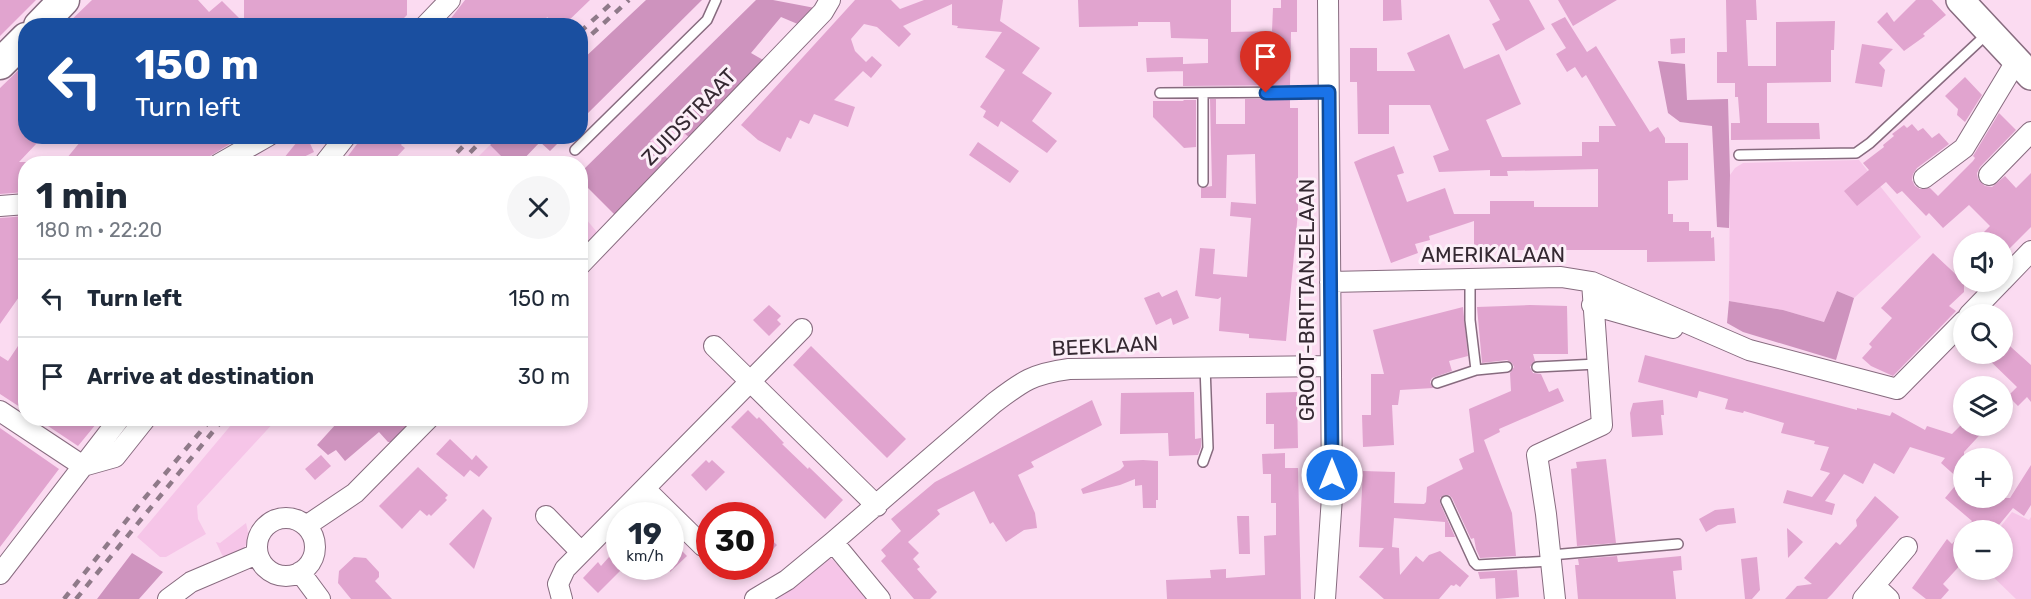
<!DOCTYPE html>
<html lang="en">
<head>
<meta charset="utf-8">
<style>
  :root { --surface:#fff; --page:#f6f6f7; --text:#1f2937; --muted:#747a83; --line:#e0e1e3 }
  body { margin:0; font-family:Rubik,sans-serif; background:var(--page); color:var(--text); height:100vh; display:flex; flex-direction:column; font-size:22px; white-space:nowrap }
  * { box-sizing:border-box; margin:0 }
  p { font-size:20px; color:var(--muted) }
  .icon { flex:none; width:33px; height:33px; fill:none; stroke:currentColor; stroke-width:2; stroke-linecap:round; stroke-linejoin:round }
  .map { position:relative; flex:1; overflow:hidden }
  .details { position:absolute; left:18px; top:156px; width:570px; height:270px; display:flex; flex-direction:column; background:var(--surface); border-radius:24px; box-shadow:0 3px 9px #0003 }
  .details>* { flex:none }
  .banner { position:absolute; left:18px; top:18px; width:570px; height:126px; border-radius:24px; box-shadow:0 3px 9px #0003; background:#1a4fa0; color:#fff; overflow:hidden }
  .tools { position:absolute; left:1953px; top:232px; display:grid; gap:12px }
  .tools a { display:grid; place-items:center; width:60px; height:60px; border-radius:50%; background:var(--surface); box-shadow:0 3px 9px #0003; font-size:30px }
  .speed { position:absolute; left:606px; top:502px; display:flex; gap:12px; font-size:30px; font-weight:700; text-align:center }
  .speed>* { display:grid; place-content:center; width:78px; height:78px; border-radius:50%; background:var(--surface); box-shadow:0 3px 9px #0003; line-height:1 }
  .speed small { font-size:15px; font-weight:400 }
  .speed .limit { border:9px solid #d22; background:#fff; color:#111 }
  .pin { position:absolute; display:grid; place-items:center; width:51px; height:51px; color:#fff; margin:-62px -26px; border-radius:50% 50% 50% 0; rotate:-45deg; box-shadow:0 0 6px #0007 }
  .pin .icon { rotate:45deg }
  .me { position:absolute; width:66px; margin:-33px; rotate:0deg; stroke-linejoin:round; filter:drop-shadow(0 0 4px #0008) }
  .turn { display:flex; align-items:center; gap:21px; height:126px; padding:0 18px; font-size:27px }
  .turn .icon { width:78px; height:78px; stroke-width:2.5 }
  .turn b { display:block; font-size:42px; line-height:51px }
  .round { display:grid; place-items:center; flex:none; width:63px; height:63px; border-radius:32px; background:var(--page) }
  .head { display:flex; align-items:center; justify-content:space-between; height:102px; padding:0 18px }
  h1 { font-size:36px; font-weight:700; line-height:45px }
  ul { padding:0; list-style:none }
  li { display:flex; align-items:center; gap:18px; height:78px; padding:0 18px; border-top:2px solid var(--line) }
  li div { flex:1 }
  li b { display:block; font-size:22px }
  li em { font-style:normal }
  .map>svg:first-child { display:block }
  .green { fill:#f6c5e8 }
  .forest { fill:#ce93be }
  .building { fill:#e1a4cf }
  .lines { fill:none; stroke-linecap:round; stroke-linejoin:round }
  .service-casing { stroke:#876b7f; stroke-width:12 }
  .minor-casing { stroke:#876b7f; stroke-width:22 }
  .secondary-casing { stroke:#876b7f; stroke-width:30 }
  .primary-casing { stroke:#876b7f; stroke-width:33 }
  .service { stroke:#fff; stroke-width:9 }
  .minor { stroke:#fff; stroke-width:20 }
  .secondary { stroke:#fff; stroke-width:27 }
  .primary { stroke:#fff; stroke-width:30 }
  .rail { stroke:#8f7a89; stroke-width:4.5; stroke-dasharray:8 8; stroke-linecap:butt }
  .route-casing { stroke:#114b97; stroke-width:15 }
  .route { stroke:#1a73e8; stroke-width:10 }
  .labels { text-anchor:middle; stroke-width:6; stroke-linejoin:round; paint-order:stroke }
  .street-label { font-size:21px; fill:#352932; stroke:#fceff8 }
</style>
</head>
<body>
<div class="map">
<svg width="2031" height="599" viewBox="0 0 2031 599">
  <rect width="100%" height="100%" fill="#fbdbf1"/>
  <path class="green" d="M670,121L691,139L669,160L650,142Z
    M490,145L508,163H472Z
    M1859,160L1921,237L1854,298L1837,291L1824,322L1783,310L1729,301L1730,175L1735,168L1743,163Z
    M581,213L596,231L597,236L581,253Z
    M237,418L277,419L197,506L198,519L206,534L166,557H160L137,537Z
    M2012,512L2029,520L2031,517V599H2016L1986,570H2002V531H1997Z
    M246,523C252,545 245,549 227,558L222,555L216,542L220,543Z
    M829,558L833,560L870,599H770L825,559Z"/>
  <path class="forest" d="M646,0H702L581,120V61Z
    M756,0H773L815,8L800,25L781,17L751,53L765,61L691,139L670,121L650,141L669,160L617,217L581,181L580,173Z
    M1658,61L1685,64L1687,100L1728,99L1730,175L1729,228L1717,227L1712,126L1680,122L1668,113Z
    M499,137V136L564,137L550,151L540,142L519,164L508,163L490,145Z
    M1837,291L1854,298L1836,360L1743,332L1727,323L1729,301L1783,310L1824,322Z
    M378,419H417L393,442H388L379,432L345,461L336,450L328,455L317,445L336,424L376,421Z
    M132,553L163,572L139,599H97Z"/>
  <path class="building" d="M0,0H36L0,36Z
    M92,0H198L209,12L222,1L244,23V0H407V15L396,26H356V20L343,26H65Z
    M465,0H590L563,26H558L547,17L543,26H445Z
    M855,0H891L900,9L924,0H1003L1000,21L1040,48L1022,73L1052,93L1032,121L1057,141L1047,153L1001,121L998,127L983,117L986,111L980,107L1005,70L985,57L1002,32L957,28L958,26L952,25V4L903,26L911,34L899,47L877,27L864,24L851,39L855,51L866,62L872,56L882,65L871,78L863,71L834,100L855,107L848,127L814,114L809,124L800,120L791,139L787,137L780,152L758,140L741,125Z
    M1078,0H1231V32L1272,31L1273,8H1281V0H1297V32H1291L1290,85L1183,86V64L1208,63V39L1171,38L1170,22H1138V26L1079,27Z
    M1383,0H1401L1402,20L1383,21Z
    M1489,0H1529L1545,29L1506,51L1492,24L1500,20Z
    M1558,0H1617L1573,26Z
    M1726,0H1756L1757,20H1746L1748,66H1776V22L1835,21L1834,50H1831V82L1767,83V123H1819L1820,139L1731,140V123H1740L1738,97H1735V83H1717V52H1727Z
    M1916,0H1932L1946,15L1923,34L1925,36L1904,51L1877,22L1887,12L1894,22Z
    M1565,17L1587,52L1596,46L1650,132L1658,127L1665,138V143H1688V180L1668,181V214H1673V222H1689V231H1711V238L1714,237L1715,261L1647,262V250H1474V221L1429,236L1430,240L1415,244L1418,253L1391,263L1354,162L1363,158L1394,146L1404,173L1397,175L1407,202L1445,188L1454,214H1490V201H1534V207H1598V169L1507,171L1508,176H1490V170L1439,172L1433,156L1449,150L1430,105H1389V134H1358L1357,82H1350V48H1377V71H1415L1407,53L1449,34L1464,69L1499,54L1521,104L1486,120L1502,157L1582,156V142H1599V126H1616L1586,75L1582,78L1575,67L1567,72L1556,54L1566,48L1551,24Z
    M1685,38V53L1671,54L1670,39Z
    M1862,44L1893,49L1879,63L1885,70L1882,87L1855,83Z
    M1183,57V71L1147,72L1146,58Z
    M26,63V136H30L37,143L19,162H26V192L0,194V88Z
    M1965,77L1982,95L1965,122L1957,115L1958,109L1945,96Z
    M1210,99H1216V124H1245V99H1290V108H1298V212L1286,341L1249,338V334L1219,331L1221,297L1218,299L1195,296L1200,248L1215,249L1213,274L1247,277L1251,218L1230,216L1231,202L1256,204L1255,154L1227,155L1226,198H1201V188L1212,186Z
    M1183,100H1196V147L1184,148L1153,117V101H1184Z
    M1999,113L2016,130L1980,167L1977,173L1978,179L1985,186L1992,187L2005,176L2016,188L2031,173V227L2002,256V243H1973L1990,226L1969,205L1943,228L1929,213L1926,216L1902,191L1897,194L1886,182L1857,206L1844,191L1869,170L1863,163L1884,147L1883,145L1894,136L1892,134L1904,125L1907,128L1912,124L1918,131L1923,128L1932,138L1939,133L1949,144L1917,168L1913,174L1912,180L1915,186L1920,189L1930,188L1938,196L1973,161L1975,158L1973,156Z
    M85,136H243L197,164H62Z
    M363,136H407L401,145L405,148L390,164H342Z
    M307,137L314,152L289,164H279L297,142Z
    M978,142L1019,171L1010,183L969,155Z
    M26,216V287L0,324V218Z
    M1933,253L1964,282V292L1949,306L1956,311L1893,376L1871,366L1862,358L1872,347L1869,344L1892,318L1881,308Z
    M1177,290L1189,318L1173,325L1171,318L1156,325L1144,298L1159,292L1162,297Z
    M769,305L781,316L777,320L781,324L769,336L753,320Z
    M1530,305L1567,306L1568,354H1533L1535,361L1530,367L1533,373L1541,374L1549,392L1558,388L1564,401L1499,429L1500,432L1484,440L1512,513L1516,556L1480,558L1476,549L1474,538L1471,539L1452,498L1449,495H1444L1440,498V503L1455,537H1445V522L1394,518L1392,547L1399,548L1400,575L1416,556L1423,562L1429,555L1440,551L1469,576L1460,587L1456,584L1454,586L1451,585L1439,599H1384L1359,577L1384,548L1359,547L1363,471L1395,472L1394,503L1424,504L1426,502L1427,487L1463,469L1459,459L1474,452L1469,409L1511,391L1510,373L1514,367L1512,363L1507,360L1482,363L1477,307Z
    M1463,307L1468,356L1449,361L1452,371L1432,378L1430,382L1433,388L1400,390L1398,405H1392L1394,445L1363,447L1362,415H1371V374H1384L1373,330Z
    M26,334V411L0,394V356L8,361Z
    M2002,339L2031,365V402L2027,397L2018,406L2008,396L2017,387L1983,354H2002Z
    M811,346L906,439L887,458L793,365Z
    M1645,355L1857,410V408L1890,416L1892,412L1925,430L1927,426L1952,434L1960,426H1988L1964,452V498H2010L2031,465V505L2024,516L2013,508L1994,531H1964V561L1943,584L1949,590L1941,599H1926L1912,588L1947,539L1952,544L1972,521L1945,498L1960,480L1941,463L1945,458L1910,447L1894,474L1874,463L1863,484L1844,474L1825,501L1835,504L1832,515L1783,503L1787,490L1812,497L1830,473L1820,470L1829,447L1814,444L1815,441L1781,433L1784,423L1744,411L1743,413L1725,409L1728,399L1699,391L1697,398L1638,382Z
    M1194,392L1195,439L1201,438V447L1198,455L1169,456L1168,433L1120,434L1121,393Z
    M1297,392L1298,448L1274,449V424H1266V393Z
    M1092,400L1102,425L1031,462L1034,467L1018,475L1035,513L1037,528L1024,530L1006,542L993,522L990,524L974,491L937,510L940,514L908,542L919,553L913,559L920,567L917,569L937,592L930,599H914L881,561L886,556L881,550L901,531L891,519L935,482Z
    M1663,400L1664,415H1661L1663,435L1632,437L1630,413L1633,403Z
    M748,410L757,419L759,417L784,443L782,444L808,469L809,467L843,500L825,519L731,427Z
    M36,418H101L78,446Z
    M0,428L59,469L0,547Z
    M450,439L472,460L476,455L488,467L479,477L470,470L464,477L436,454Z
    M1285,453V468H1298L1301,599H1167L1166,580L1211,578L1210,570L1226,569V578L1265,575L1264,536L1276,535V503H1271V474H1263L1262,454Z
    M321,455L331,466L315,480L305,469Z
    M1606,459L1616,543L1577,546L1571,469L1577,468L1576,462Z
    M706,460L709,463L712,460L725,472L706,491L691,475Z
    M1143,460L1158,461V500H1156V508H1143L1142,485L1135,486V479L1120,485L1083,494L1081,489L1120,470L1124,466L1122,461Z
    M418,467L448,495L445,498L447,500L431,516L429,514L427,516L420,510L402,529L379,506Z
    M1875,496L1899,517L1832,594L1827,599H1785L1797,586L1812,584L1804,578L1836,542L1840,545L1857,526L1856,520Z
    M1734,508L1736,523L1718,525L1706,532L1699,519L1715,510Z
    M483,509L492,518L474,569L449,544Z
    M1237,516H1249L1250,554H1239Z
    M1787,528L1803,542L1788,558Z
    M760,529L777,545L760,562Z
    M670,539L687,556L670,572Z
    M1617,556L1618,562L1681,556L1682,570L1673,571L1676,599H1578L1575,565H1579L1578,559Z
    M354,557L366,558L379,572V577L375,581L392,599H351L338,583L339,571Z
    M609,557L622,569L598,593L583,578L598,562L601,566Z
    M1757,557L1760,590L1752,599H1745L1741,559Z
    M1517,570L1519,597L1496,599L1495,578L1480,579L1478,572Z"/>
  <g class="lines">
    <defs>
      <path id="service" d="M1160,93L1329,92
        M1203,93V182
        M575,150L707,20L716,0
        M1739,155L1856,153L1870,143L1988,33
        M1470,278V320L1476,370
        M1537,367L1597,364
        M1437,383L1476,370L1507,367
        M1203,462L1208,448L1205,366
        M1446,501L1474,562L1477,565L1551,561
        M1551,555L1678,544"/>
      <path id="minor" d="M425,26L450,0
        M219,164L268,136
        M324,164L346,136
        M1989,175L2031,132
        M1924,178L1964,148L2011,70L2019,63
        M0,206L26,204
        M580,265L823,12L830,0
        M2002,281L2031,251
        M1330,282L1561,277L1592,282L1749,350L1897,389L1964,321
        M1592,305L1673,328
        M1969,315L2001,282
        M714,346L877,506
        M0,411L83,466
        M83,466L115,457L146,418
        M645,489L703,546
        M546,516L581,552
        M257 547a29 29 0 1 1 58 0a29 29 0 1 1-58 0Z
        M306,526L355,493L429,418
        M833,542L880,599
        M300,572L320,599
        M0,574L120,418
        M1875,586L1889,599
        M168,599L191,582L257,554
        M562,599L558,584L565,569L802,329
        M755,599L787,580L833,542L994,403C1023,381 1032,374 1069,369L1331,366
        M1325,599L1332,497L1328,0
        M1555,599L1546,514L1537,455L1602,425L1592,282
        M1863,599L1907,547"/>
      <path id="secondary" d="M1960,0L2031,76"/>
      <path id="primary" d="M39,26L64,0
        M0,64L26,38"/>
    </defs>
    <use href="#service" class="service-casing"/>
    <use href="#minor" class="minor-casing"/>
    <use href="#secondary" class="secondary-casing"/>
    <use href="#primary" class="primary-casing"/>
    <use href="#service" class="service"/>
    <use href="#minor" class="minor"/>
    <use href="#secondary" class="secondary"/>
    <use href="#primary" class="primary"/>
    <path class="rail" d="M580,32L615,0
      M580,45L629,0
      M446,164L473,136
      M459,164L486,136
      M64,599L138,506L212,418
      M76,599L224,418"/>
  </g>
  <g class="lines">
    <defs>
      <path id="route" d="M1266,93L1329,92L1332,475"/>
    </defs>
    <use href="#route" class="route-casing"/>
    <use href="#route" class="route"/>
  </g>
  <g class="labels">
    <g class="street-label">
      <text transform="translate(689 117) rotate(-46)" y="7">ZUIDSTRAAT</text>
      <text x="1493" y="262">AMERIKALAAN</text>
      <text transform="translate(1307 300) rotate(-90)" y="7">GROOT-BRITTANJELAAN</text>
      <text transform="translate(1105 346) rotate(-3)" y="7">BEEKLAAN</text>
    </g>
  </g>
</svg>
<div class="tools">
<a><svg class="icon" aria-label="sound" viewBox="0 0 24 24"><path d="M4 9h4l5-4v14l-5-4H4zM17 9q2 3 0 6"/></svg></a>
<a><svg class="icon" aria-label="search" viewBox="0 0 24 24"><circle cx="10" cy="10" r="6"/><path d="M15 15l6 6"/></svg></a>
<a><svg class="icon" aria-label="layers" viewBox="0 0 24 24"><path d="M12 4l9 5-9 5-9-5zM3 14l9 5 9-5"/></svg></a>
<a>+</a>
<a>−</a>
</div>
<div class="speed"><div>19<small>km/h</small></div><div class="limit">30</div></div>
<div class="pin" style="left:1266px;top:93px;background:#d93025"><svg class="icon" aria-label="arrive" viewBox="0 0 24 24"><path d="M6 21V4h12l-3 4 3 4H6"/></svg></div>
<svg class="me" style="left:1332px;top:475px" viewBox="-20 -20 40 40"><circle r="17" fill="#1a73e8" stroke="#fff" stroke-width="3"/><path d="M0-11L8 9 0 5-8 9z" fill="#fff"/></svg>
<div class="banner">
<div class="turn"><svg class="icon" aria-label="left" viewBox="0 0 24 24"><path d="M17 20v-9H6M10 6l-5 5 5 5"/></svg><div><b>150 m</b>Turn left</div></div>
</div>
<section class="details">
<div class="head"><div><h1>1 min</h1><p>180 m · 22:20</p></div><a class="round"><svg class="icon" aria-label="close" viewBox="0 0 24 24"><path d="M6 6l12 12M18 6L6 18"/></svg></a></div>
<ul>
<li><svg class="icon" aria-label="left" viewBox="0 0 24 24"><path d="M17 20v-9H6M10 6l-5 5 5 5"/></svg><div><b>Turn left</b></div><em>150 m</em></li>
<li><svg class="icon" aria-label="arrive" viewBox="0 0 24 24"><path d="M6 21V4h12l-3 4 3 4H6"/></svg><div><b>Arrive at destination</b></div><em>30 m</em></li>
</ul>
</section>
</div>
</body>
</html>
